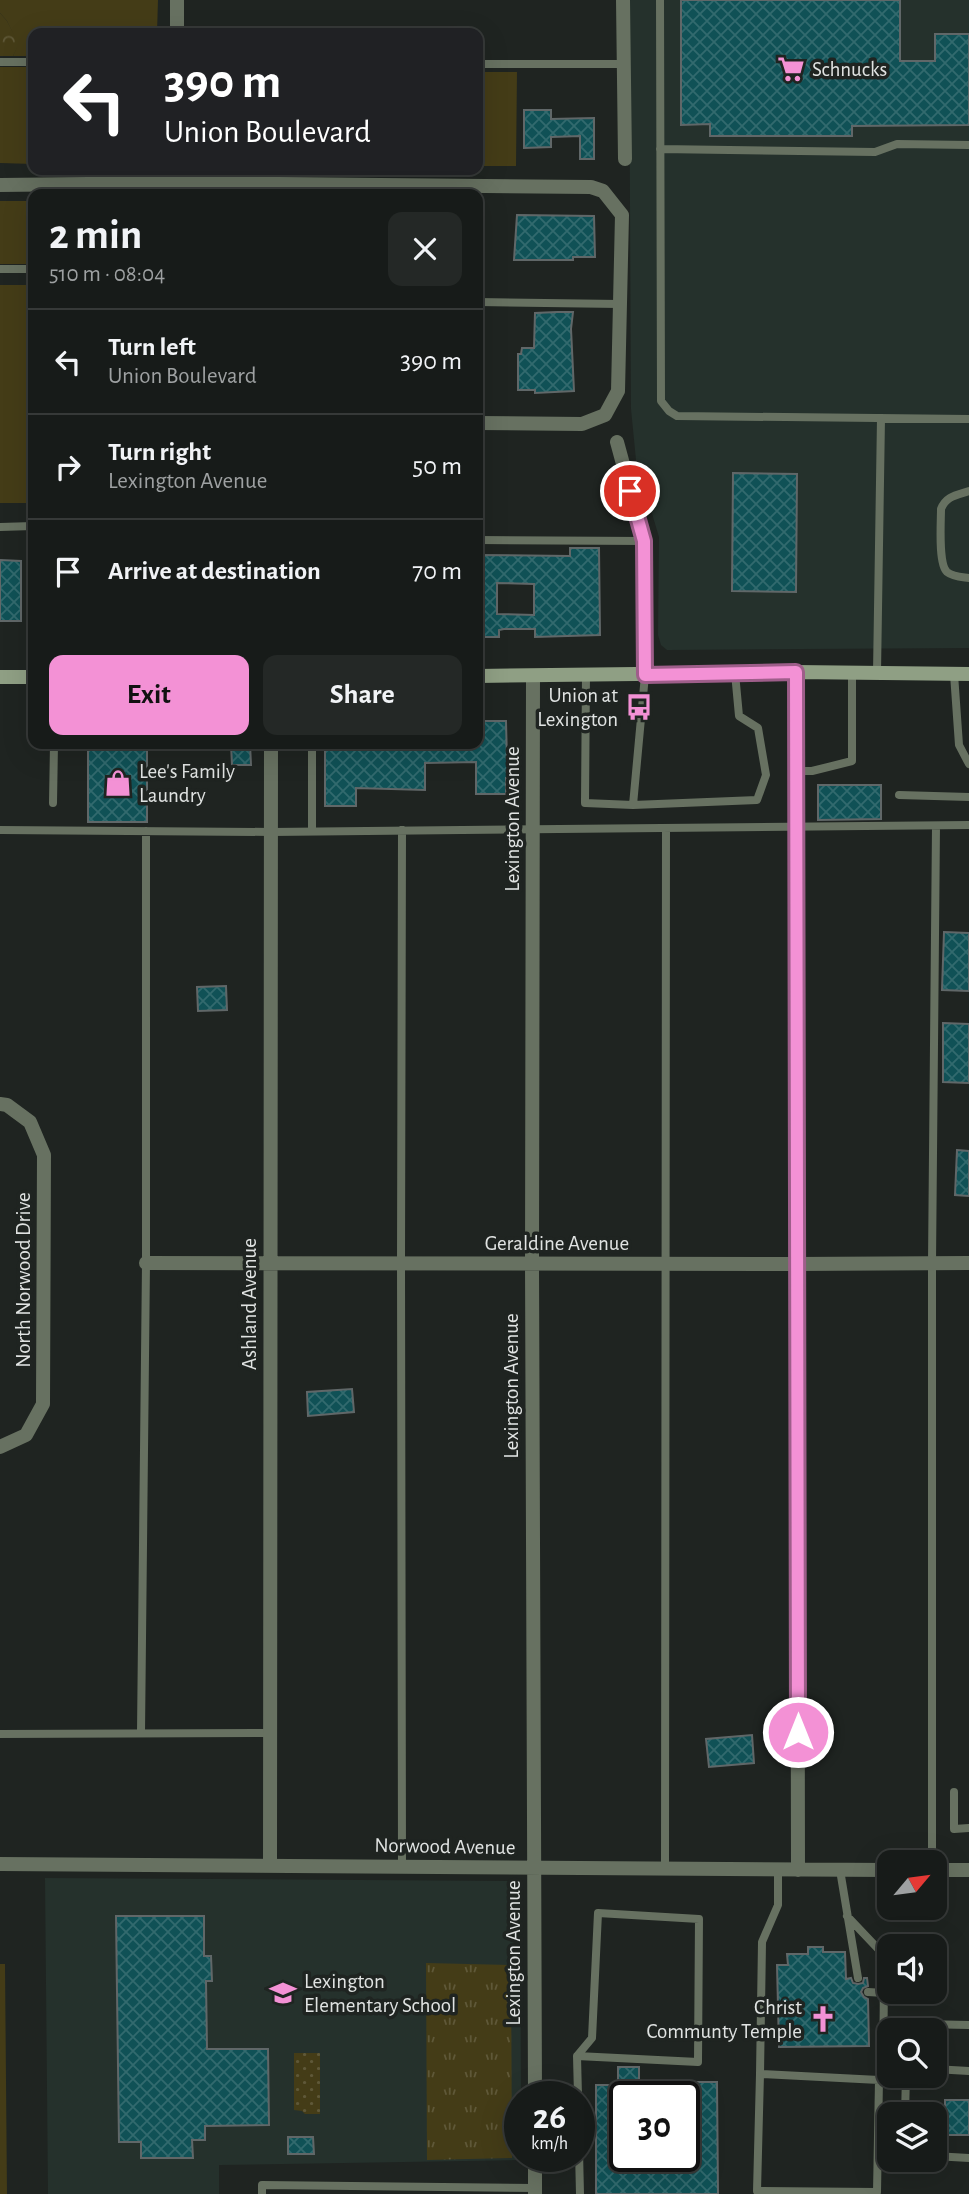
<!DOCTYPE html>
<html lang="en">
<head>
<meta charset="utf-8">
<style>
  :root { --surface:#171b19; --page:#242826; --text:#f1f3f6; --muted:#9ea1a2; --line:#363938; --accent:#f391d5 }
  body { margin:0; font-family:"Alegreya Sans",sans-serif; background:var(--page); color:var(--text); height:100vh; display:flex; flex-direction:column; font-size:26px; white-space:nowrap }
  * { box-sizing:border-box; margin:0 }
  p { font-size:23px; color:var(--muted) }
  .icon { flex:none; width:38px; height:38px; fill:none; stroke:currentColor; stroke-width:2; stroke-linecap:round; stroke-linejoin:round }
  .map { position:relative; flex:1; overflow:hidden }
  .panel { position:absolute; left:28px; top:189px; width:455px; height:560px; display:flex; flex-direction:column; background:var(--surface); border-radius:14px; box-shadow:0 7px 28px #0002,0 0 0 2px var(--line) }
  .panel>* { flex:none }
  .hud { position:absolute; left:28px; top:28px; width:455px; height:147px; border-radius:14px; box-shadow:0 7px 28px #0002,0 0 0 2px var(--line); background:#202124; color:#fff; overflow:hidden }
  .needle { width:46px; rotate:61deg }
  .buttons { position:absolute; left:877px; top:1850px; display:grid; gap:14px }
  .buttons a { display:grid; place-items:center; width:70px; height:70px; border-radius:14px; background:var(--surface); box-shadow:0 7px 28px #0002,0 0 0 2px var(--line); font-size:35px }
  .speed { position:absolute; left:504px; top:2081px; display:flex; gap:14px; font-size:35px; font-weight:700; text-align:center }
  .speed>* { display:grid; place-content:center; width:91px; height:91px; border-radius:50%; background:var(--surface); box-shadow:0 7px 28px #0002,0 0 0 2px var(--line); line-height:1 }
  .speed small { font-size:18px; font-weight:400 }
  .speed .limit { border:4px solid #111; border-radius:10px; background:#fff; color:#111 }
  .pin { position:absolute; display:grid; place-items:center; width:60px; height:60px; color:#fff; margin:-30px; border:4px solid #fff; border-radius:50%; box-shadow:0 2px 7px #0007 }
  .me { position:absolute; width:77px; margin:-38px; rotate:0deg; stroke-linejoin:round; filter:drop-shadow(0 0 5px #0008) }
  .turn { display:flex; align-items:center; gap:24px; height:147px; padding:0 21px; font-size:32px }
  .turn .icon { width:91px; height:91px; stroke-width:2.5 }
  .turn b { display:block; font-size:49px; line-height:60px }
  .round { display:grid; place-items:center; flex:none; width:74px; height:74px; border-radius:14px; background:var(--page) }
  .headline { display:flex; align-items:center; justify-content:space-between; height:119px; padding:0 21px }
  h1 { font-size:42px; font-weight:600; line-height:52px }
  .button { display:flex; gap:14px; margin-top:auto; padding:14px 21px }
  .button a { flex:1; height:80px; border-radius:14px; background:var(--accent); color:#111; font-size:28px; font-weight:600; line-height:80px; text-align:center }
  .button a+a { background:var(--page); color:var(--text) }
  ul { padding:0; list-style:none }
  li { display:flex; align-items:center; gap:21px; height:105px; padding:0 21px; border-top:2px solid var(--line) }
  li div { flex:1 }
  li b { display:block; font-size:26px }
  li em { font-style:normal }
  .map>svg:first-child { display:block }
  .built { fill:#25312c }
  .grass { fill:#443c17 }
  .forest { fill:url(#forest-crowns) }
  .park { fill:url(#park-tufts) }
  .garden { fill:url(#garden-dots) }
  .building { fill:url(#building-cross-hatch); stroke:#606768; stroke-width:2; fill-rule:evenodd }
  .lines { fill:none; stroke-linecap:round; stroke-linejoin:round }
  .lane { stroke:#677161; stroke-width:8 }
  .street { stroke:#677161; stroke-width:14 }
  .secondary { stroke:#8f9f84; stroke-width:14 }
  .route-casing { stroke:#9e5e8a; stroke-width:18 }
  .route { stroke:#f391d5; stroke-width:12 }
  .labels { text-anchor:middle; stroke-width:7; stroke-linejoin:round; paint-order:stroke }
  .poi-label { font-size:21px; fill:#e0e3e2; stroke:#1f2421; text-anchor:start }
  .street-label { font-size:21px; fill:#e0e3e2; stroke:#1f2421 }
</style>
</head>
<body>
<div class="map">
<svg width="969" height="2194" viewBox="0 0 969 2194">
  <defs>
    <pattern id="forest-crowns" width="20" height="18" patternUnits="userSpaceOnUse" patternTransform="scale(1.75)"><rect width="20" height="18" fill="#443c17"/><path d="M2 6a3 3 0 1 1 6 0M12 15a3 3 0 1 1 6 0" fill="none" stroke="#5f5838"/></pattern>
    <pattern id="park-tufts" width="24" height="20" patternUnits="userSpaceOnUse" patternTransform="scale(1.75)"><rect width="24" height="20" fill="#443c17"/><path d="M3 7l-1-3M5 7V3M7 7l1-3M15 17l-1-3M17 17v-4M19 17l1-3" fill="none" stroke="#5f5838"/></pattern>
    <pattern id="garden-dots" width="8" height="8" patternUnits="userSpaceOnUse" patternTransform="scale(1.75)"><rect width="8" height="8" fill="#443c17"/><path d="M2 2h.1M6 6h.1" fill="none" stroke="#5f5838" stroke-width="1.8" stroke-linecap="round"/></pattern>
    <pattern id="building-cross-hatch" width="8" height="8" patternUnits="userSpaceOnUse" patternTransform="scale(1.75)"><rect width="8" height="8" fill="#105156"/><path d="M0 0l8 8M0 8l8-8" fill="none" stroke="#326a6e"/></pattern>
  </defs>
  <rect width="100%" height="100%" fill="#1f2421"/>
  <path class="built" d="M629,0H969V648L667,650L661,645L658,635L659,537L636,460L631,409Z
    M45,1878L510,1881L518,1883L520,1890L521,2096H520V2156H522V2160L219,2165V2194H48Z"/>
  <path class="grass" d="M0,0H158L157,33H33V56H13L18,44L7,21L0,13Z
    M0,67H33V164L0,163Z
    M478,72H517L516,166H478Z
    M0,201H33V264H0Z
    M0,285H33V503H0Z
    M0,1964H5L7,2194H0Z"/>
  <path class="forest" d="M0,13L7,21L19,44L13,56H0Z"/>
  <path class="park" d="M426,1963L511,1965L512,2158L427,2160Z"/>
  <path class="garden" d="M294,2053H320V2114H305L302,2111L294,2110Z"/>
  <path class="building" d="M681,0H900V61H935V34H969V125L852,126V136H710V124L681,125Z
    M524,110H551V119L594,118V159H580V136L551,137V147L524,148Z
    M517,215L594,216L595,257H573V260H514Z
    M557,312H573L571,329L574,391L535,393V390H518V354H521L522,348H534L535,313Z
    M733,473L797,474L796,592L732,591Z
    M570,548H599L600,635L535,637V629H504L499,630V637H478V555L570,556ZM497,583L534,584V615L497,614Z
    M0,560L21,561V621H0Z
    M478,721H506L507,761H511V778H506V794H476V762L425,763V790L356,788V806H325V744H478Z
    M88,744H147V822H88Z
    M231,744H250L251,765H232Z
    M818,785H881V819L818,820Z
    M944,932L969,933V991L942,990Z
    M226,986L227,1010L198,1011L197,987Z
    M943,1023L969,1024V1083L943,1082Z
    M957,1150L969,1151V1196L955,1195Z
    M352,1389L354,1412L308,1416L307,1392Z
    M752,1735L754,1763L709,1767L706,1739Z
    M116,1916H204V1956H211L212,1981H206L207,2049H268L269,2125L205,2126V2140H192L193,2158H141V2142H119Z
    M808,1947H823V1952H845L846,1979L851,1978L853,1983L858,1984L863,1983L864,1978H867L868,1986L863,1988L861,1992L864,1997L868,1999L869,2046L779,2047L777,1965H788L787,1954H808Z
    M618,2067H639V2082H717L718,2194H596V2085H618ZM625,2096H684V2156H625Z
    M945,2100H969V2135H945Z
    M288,2137H313L314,2154H288Z"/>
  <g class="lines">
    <path class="lane" d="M660,0L661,401L669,411L677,416L969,419
      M0,62H33
      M478,64H623
      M660,149L875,152L897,144L969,145
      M0,269H33
      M478,302L620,304
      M969,491C957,495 946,496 941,509C941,522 938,564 947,572C953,577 962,577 969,578
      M0,527L33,526
      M478,540L644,541
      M877,673L881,418
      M954,674L959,745L969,764
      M586,675L585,803L633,805L645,675
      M796,771H812L852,761V673
      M899,795L969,797
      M53,803L54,744
      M633,805L757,800L766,775L758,728L739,716L735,673
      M0,830L271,832L969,825
      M312,831V744
      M141,1733L146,1263V831
      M0,1734L270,1733
      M954,1792V1829L969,1828
      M932,1862V1263L936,826
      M402,1866L401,1263L402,830
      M665,1869L666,828
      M778,1870V1905L762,1942L760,2074L879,2080C885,2039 884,1996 883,1954L847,1916
      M840,1870L858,1978
      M868,1992L884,1993
      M919,2030L920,2024L969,2025
      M577,2056L698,2062L699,1919L598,1913L592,2038L577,2056L578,2096
      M934,2069L969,2071
      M760,2074L757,2191L877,2192L879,2080
      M905,2114L906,2076
      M579,2151L580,2194
      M934,2156L969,2158
      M262,2194V2185L535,2188"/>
    <path class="street" d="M623,0L625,159
      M177,33V0
      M0,185L176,183L591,187L603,191L622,215L618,391L605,415L582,424L478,423
      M176,194V170
      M617,442L644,541L645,675
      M796,672L798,1870
      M533,676L532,1263L535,2096
      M0,1104L7,1105L30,1122L44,1155L43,1404L26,1435L0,1447
      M146,1263L796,1264L969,1263
      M0,1864L889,1870
      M270,1865L271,744
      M934,1870H969
      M535,2156V2194"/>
    <path class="secondary" d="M478,676L796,672L969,674
      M0,677H33"/>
  </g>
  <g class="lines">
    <defs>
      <path id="route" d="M630,491L644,541L645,675L796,672L798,1732"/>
    </defs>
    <use href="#route" class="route-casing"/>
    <use href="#route" class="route"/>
  </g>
  <defs>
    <symbol id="supermarket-bare" viewBox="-9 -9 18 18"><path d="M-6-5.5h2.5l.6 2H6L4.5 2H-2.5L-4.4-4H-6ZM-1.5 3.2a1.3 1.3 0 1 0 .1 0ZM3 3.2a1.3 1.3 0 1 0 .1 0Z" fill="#f391d5" stroke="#1f2421" stroke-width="2.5" paint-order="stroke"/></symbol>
    <symbol id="bus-bare" viewBox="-9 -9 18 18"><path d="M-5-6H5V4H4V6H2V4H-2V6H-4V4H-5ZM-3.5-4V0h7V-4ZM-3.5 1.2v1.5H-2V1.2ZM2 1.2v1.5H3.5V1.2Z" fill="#f391d5" stroke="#1f2421" stroke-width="2.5" paint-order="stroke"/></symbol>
    <symbol id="shop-bare" viewBox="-9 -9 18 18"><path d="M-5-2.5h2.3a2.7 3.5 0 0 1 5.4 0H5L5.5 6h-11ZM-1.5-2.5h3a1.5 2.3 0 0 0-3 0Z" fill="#f391d5" stroke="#1f2421" stroke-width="2.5" paint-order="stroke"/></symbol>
    <symbol id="school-bare" viewBox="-9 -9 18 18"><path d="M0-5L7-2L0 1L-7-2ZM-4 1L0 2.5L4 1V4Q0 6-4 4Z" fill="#f391d5" stroke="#1f2421" stroke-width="2.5" paint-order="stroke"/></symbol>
    <symbol id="church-bare" viewBox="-9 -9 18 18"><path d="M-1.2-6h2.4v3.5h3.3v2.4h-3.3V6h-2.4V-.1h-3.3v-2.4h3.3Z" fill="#f391d5" stroke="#1f2421" stroke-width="2.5" paint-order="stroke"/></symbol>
  </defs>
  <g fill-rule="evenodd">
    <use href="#supermarket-bare" x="772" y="50" width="38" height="38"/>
    <use href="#bus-bare" x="620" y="688" width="38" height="38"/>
    <use href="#shop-bare" x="99" y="764" width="38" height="38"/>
    <use href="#school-bare" x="264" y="1974" width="38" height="38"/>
    <use href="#church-bare" x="804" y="2000" width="38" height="38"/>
  </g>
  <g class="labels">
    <g class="poi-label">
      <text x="812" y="76">Schnucks</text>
      <text x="618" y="702" text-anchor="end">Union at<tspan x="618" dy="24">Lexington</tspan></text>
      <text x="139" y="778">Lee's Family<tspan x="139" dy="24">Laundry</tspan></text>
      <text x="304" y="1988">Lexington<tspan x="304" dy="24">Elementary School</tspan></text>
      <text x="802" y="2014" text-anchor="end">Christ<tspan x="802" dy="24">Communty Temple</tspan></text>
    </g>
    <g class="street-label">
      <text transform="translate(512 819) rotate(-90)" y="7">Lexington Avenue</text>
      <text x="557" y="1250">Geraldine Avenue</text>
      <text transform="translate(23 1280) rotate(-90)" y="7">North Norwood Drive</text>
      <text transform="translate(249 1304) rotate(-90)" y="7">Ashland Avenue</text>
      <text transform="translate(511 1386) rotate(-90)" y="7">Lexington Avenue</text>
      <text transform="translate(445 1846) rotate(1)" y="7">Norwood Avenue</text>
      <text transform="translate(513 1953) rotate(-90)" y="7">Lexington Avenue</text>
    </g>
  </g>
</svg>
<div class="buttons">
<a><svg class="needle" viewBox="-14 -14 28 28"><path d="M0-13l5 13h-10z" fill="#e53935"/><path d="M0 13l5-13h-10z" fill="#9ea1a2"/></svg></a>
<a><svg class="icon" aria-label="sound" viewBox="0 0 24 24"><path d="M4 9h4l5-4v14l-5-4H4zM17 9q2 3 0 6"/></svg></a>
<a><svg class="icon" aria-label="search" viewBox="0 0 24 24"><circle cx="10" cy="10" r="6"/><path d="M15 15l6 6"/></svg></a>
<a><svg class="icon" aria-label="layers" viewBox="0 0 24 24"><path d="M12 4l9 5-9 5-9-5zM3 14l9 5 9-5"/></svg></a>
</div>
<div class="speed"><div>26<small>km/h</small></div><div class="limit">30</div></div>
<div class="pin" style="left:630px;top:491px;background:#d93025"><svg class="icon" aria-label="arrive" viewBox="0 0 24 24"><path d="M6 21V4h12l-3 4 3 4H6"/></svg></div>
<svg class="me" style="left:798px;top:1732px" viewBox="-20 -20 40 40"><circle r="17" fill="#f391d5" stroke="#fff" stroke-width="3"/><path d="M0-11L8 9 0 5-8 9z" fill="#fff"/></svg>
<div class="hud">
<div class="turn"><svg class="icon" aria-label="left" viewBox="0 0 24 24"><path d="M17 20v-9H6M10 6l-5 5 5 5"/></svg><div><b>390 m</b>Union Boulevard</div></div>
</div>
<section class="panel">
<div class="headline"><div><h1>2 min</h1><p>510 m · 08:04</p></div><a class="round"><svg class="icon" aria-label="close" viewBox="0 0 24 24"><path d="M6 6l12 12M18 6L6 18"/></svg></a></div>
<ul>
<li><svg class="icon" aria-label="left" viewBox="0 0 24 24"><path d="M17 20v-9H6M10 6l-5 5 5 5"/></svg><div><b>Turn left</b><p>Union Boulevard</p></div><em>390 m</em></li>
<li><svg class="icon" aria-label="right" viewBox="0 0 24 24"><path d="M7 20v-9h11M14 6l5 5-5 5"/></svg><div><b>Turn right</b><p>Lexington Avenue</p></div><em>50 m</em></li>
<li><svg class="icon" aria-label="arrive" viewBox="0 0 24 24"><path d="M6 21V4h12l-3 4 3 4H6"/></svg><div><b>Arrive at destination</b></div><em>70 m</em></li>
</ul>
<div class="button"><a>Exit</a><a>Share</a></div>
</section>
</div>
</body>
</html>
